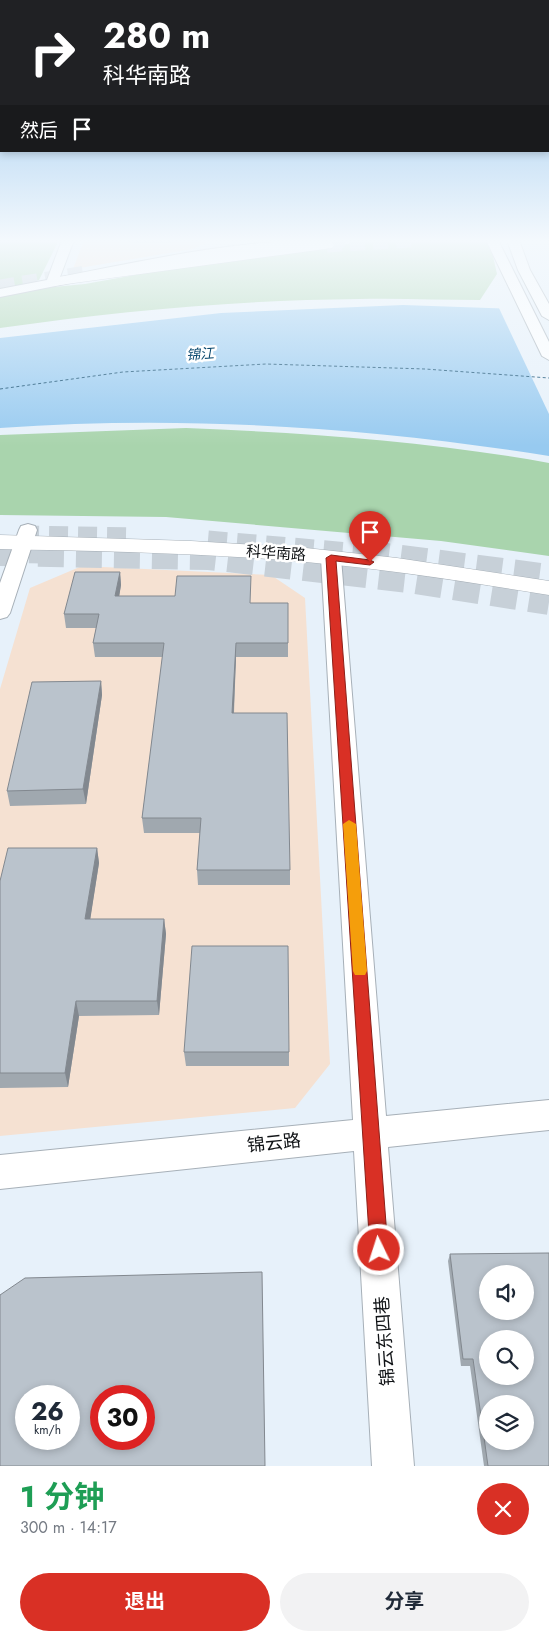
<!DOCTYPE html>
<html lang="zh">
<head>
<meta charset="utf-8">
<style>
  :root { --surface:#fff; --page:#f2f2f3; --text:#1f2937; --muted:#747a83; --accent:#d93025 }
  body { margin:0; font-family:Jost,"Noto Sans SC",sans-serif; background:var(--page); color:var(--text); height:100vh; display:flex; flex-direction:column; font-size:19px; white-space:nowrap }
  * { box-sizing:border-box; margin:0 }
  p { font-size:16px; color:var(--muted) }
  .icon { flex:none; width:28px; height:28px; fill:none; stroke:currentColor; stroke-width:2; stroke-linecap:round; stroke-linejoin:round }
  .map { position:relative; height:1466px; overflow:hidden }
  .panel { display:flex; flex-direction:column; background:var(--surface); flex:1 }
  .panel>* { flex:none }
  .top-card { position:absolute; left:0px; top:0px; width:550px; height:152px; box-shadow:0 2px 8px #0003; background:#202124; color:#fff; overflow:hidden }
  .controls { position:absolute; left:479px; top:1265px; display:grid; gap:10px }
  .controls a { display:grid; place-items:center; width:55px; height:55px; border-radius:50%; background:var(--surface); box-shadow:0 2px 8px #0003; font-size:25px }
  .speed { position:absolute; left:15px; top:1385px; display:flex; gap:10px; font-size:25px; font-weight:700; text-align:center }
  .speed>* { display:grid; place-content:center; width:65px; height:65px; border-radius:50%; background:var(--surface); box-shadow:0 2px 8px #0003; line-height:1 }
  .speed small { font-size:12px; font-weight:400 }
  .speed .limit { border:8px solid #d22; background:#fff; color:#111 }
  .pin { position:absolute; display:grid; place-items:center; width:42px; height:42px; color:#fff; margin:-51px -21px; border-radius:50% 50% 50% 0; rotate:-45deg; box-shadow:0 0 5px #0007 }
  .pin .icon { rotate:45deg }
  .me { position:absolute; width:55px; margin:-28px; rotate:356deg; stroke-linejoin:round; filter:drop-shadow(0 0 4px #0008) }
  .turn { display:flex; align-items:center; gap:18px; height:105px; padding:0 20px; font-size:22px }
  .turn .icon { width:65px; height:65px; stroke-width:2.5 }
  .turn b { display:block; font-size:35px; line-height:42px }
  .then { display:flex; align-items:center; height:48px; padding:0 20px; background:#0003; gap:10px; font-size:19px }
  .round { display:grid; place-items:center; flex:none; width:52px; height:52px; border-radius:26px; background:var(--page) }
  .overview { display:flex; align-items:center; justify-content:space-between; height:85px; padding:0 20px }
  h1 { font-size:30px; font-weight:700; line-height:38px; color:#1e9e55 }
  .button { display:flex; gap:10px; margin-top:auto; padding:10px 20px }
  .button a { flex:1; height:58px; border-radius:30px; background:var(--accent); color:#fff; font-size:20px; font-weight:700; line-height:58px; text-align:center }
  .button a+a { background:var(--page); color:var(--text) }
  .map>svg:first-child { display:block }
  .commercial { fill:#f5e1d2 }
  .green { fill:#a9d4ad }
  .water { fill:#97caf0 }
  .pier { fill:#e7f1fa }
  .lines { fill:none; stroke-linecap:round; stroke-linejoin:round }
  .ferry { stroke:#0a486d; stroke-width:1; stroke-dasharray:3 2.5; stroke-linecap:butt }
  .major-tunnel { stroke:#c7d0d8; stroke-width:15; stroke-dasharray:15 8; stroke-linecap:butt }
  .highway-tunnel-far1 { stroke:#c7d0d8; stroke-width:19; stroke-dasharray:19 10; stroke-linecap:butt }
  .highway-tunnel { stroke:#c7d0d8; stroke-width:26; stroke-dasharray:26 12; stroke-linecap:butt }
  .minor-casing { stroke:#a7b0b8; stroke-width:2 }
  .major-casing { stroke:#a7b0b8; stroke-width:1 }
  .minor { fill:#fff; fill-rule:evenodd }
  .major { fill:#fff; fill-rule:evenodd }
  .wall { fill:#a0a8af }
  .shaded-wall { fill:#82888f }
  .building { fill:#bac3cc; stroke:#82888f; fill-rule:evenodd }
  .route { fill:#d93025; stroke:#8d1f18 }
  .slow { fill:#f59e0b }
  .labels { text-anchor:middle; stroke-width:5; stroke-linejoin:round; paint-order:stroke }
  .far-water-label { font-size:14px; font-style:italic; fill:#0a486d; stroke:#fff }
  .street-label { font-size:15px; fill:#101316; stroke:#fff }
  .near-street-label { font-size:18px; fill:#101316; stroke:#fff }
</style>
</head>
<body>
<div class="map">
<svg width="549" height="1466" viewBox="0 0 549 1466">
  <rect width="100%" height="100%" fill="#e7f1fa"/>
  <path class="commercial" d="M84,240H206L205,243L193,249L73,269Z
    M82,566L271,575L305,598L330,1064L295,1108L0,1136V689L30,588Z"/>
  <path class="green" d="M0,240H59L39,280L0,290Z
    M479,240L490,243L497,274L480,300C440,300 399,298 359,299C239,300 119,311 0,328V296L32,289L85,284L229,258L328,249L358,241Z
    M186,428C308,433 429,441 549,463V556L441,541L166,517L0,515V435Z"/>
  <path class="water" d="M403,305L549,310V456C368,427 183,415 0,428V338L221,313Z"/>
  <path class="pier" d="M498,306L549,308V414Z"/>
  <g class="lines">
    <path class="ferry" d="M0,389L123,372L266,364L425,369L549,378"/>
    <path class="major-tunnel" d="M291,245L344,240
      M327,245L413,240
      M0,287L85,273"/>
    <path class="highway-tunnel-far1" d="M20,535L135,537
      M208,540L374,554
      M0,553L45,554"/>
    <path class="highway-tunnel" d="M0,553L209,557L409,580L549,602
      M363,553L549,577"/>
    <defs>
      <path id="minor" d="M62,240H74L60,277C147,260 235,240 323,240L318,243L176,262L0,297V289L47,280Z
        M486,240H498L549,342V360L542,356Z
        M507,240H519L530,270L549,304V320L542,316L518,270Z
        M28,524L35,526L37,530L10,613L7,617L0,619V583L19,530L21,526Z
        M331,552L338,554L341,558L386,1116L549,1100V1130L388,1147L414,1466H372L354,1151L0,1189V1155L353,1120L321,558L324,554Z"/>
      <path id="major" d="M327,241L332,242L334,245L332,248L52,286L45,282L52,278L216,254Z
        M0,535L191,541L306,548L397,558L549,581V595C468,582 387,569 306,562C204,553 102,551 0,549Z"/>
    </defs>
    <use href="#minor" class="minor-casing"/>
    <use href="#major" class="major-casing"/>
    <use href="#minor" class="minor"/>
    <use href="#major" class="major"/>
  </g>
  <path class="wall" d="M126,240H176L171,243L126,242Z
    M120,572L121,585L119,596L251,603L288,643V657H236L234,713L290,870V885H198L197,870L200,833H144L142,818L163,657H95L93,643L96,628H66L64,614Z
    M101,681L102,695L86,804L10,806L7,791Z
    M97,848L99,863L90,919H164L166,934L159,1015L79,1016L68,1087L0,1088V881Z
    M184,1052H289V1066H186Z
    M450,1254L549,1466H484L470,1366H461L448,1261Z"/>
  <path class="shaded-wall" d="M120,572L121,585L117,610L115,596Z
    M236,643V657L233,727L232,713Z
    M101,681L102,695L86,804L83,789Z
    M97,848L99,863L88,934L85,919Z
    M164,919L166,934L159,1015L157,1001Z
    M76,1001L79,1016L68,1087L65,1073Z"/>
  <path class="building" d="M75,572H120L115,596H175L177,576H251L250,603H288V643H236L232,713H287L290,870H197L201,818H142L164,643H93L99,614H64Z
    M101,681L83,789L7,791L32,682Z
    M8,848H97L85,919H164L157,1001H76L65,1073H0V881Z
    M192,946H288L289,1052H184Z
    M549,1253V1466H488L473,1359H463L450,1254ZM488,1274H525V1311H488ZM488,1339H525V1376H488ZM488,1404H525V1441H488Z
    M262,1272L265,1466H0V1295L25,1278ZM26,1396H69V1439H26ZM101,1396H144V1439H101Z"/>
  <linearGradient id="sky" x2="0" y2="1"><stop stop-color="#87bdeb"/><stop offset="0.54" stop-color="#f4f9fd"/><stop offset="1" stop-color="#f4f9fd" stop-opacity="0"/></linearGradient>
  <rect width="549" height="446" fill="url(#sky)"/>
  <path class="route" d="M331,555L370,560L374,562L370,565L336,561L388,1250L385,1257L379,1259L373,1257L370,1250L326,558Z"/>
  <path class="slow" d="M349,820L356,824L367,971L365,975H355L353,971L343,824Z"/>
  <g class="labels">
    <g class="far-water-label">
      <text transform="translate(200 354) rotate(-4)" y="5">锦江</text>
    </g>
    <g class="street-label">
      <text transform="translate(276 553) rotate(4)" y="5">科华南路</text>
    </g>
    <g class="near-street-label">
      <text transform="translate(274 1143) rotate(-6)" y="6">锦云路</text>
      <text transform="translate(385 1341) rotate(-94)" y="6">锦云东四巷</text>
    </g>
  </g>
</svg>
<div class="controls">
<a><svg class="icon" aria-label="sound" viewBox="0 0 24 24"><path d="M4 9h4l5-4v14l-5-4H4zM17 9q2 3 0 6"/></svg></a>
<a><svg class="icon" aria-label="search" viewBox="0 0 24 24"><circle cx="10" cy="10" r="6"/><path d="M15 15l6 6"/></svg></a>
<a><svg class="icon" aria-label="layers" viewBox="0 0 24 24"><path d="M12 4l9 5-9 5-9-5zM3 14l9 5 9-5"/></svg></a>
</div>
<div class="speed"><div>26<small>km/h</small></div><div class="limit">30</div></div>
<div class="pin" style="left:370px;top:562px;background:#d93025"><svg class="icon" aria-label="arrive" viewBox="0 0 24 24"><path d="M6 21V4h12l-3 4 3 4H6"/></svg></div>
<svg class="me" style="left:379px;top:1250px" viewBox="-20 -20 40 40"><circle r="17" fill="#d93025" stroke="#fff" stroke-width="3"/><path d="M0-11L8 9 0 5-8 9z" fill="#fff"/></svg>
<div class="top-card">
<div class="turn"><svg class="icon" aria-label="right" viewBox="0 0 24 24"><path d="M7 20v-9h11M14 6l5 5-5 5"/></svg><div><b>280 m</b>科华南路</div></div>
<div class="then">然后<svg class="icon" aria-label="arrive" viewBox="0 0 24 24"><path d="M6 21V4h12l-3 4 3 4H6"/></svg></div>
</div>
</div>
<section class="panel">
<div class="overview"><div><h1>1 分钟</h1><p>300 m · 14:17</p></div><a class="round" style="background:#d93025;color:#fff"><svg class="icon" aria-label="close" viewBox="0 0 24 24"><path d="M6 6l12 12M18 6L6 18"/></svg></a></div>
<div class="button"><a>退出</a><a>分享</a></div>
</section>
</body>
</html>
